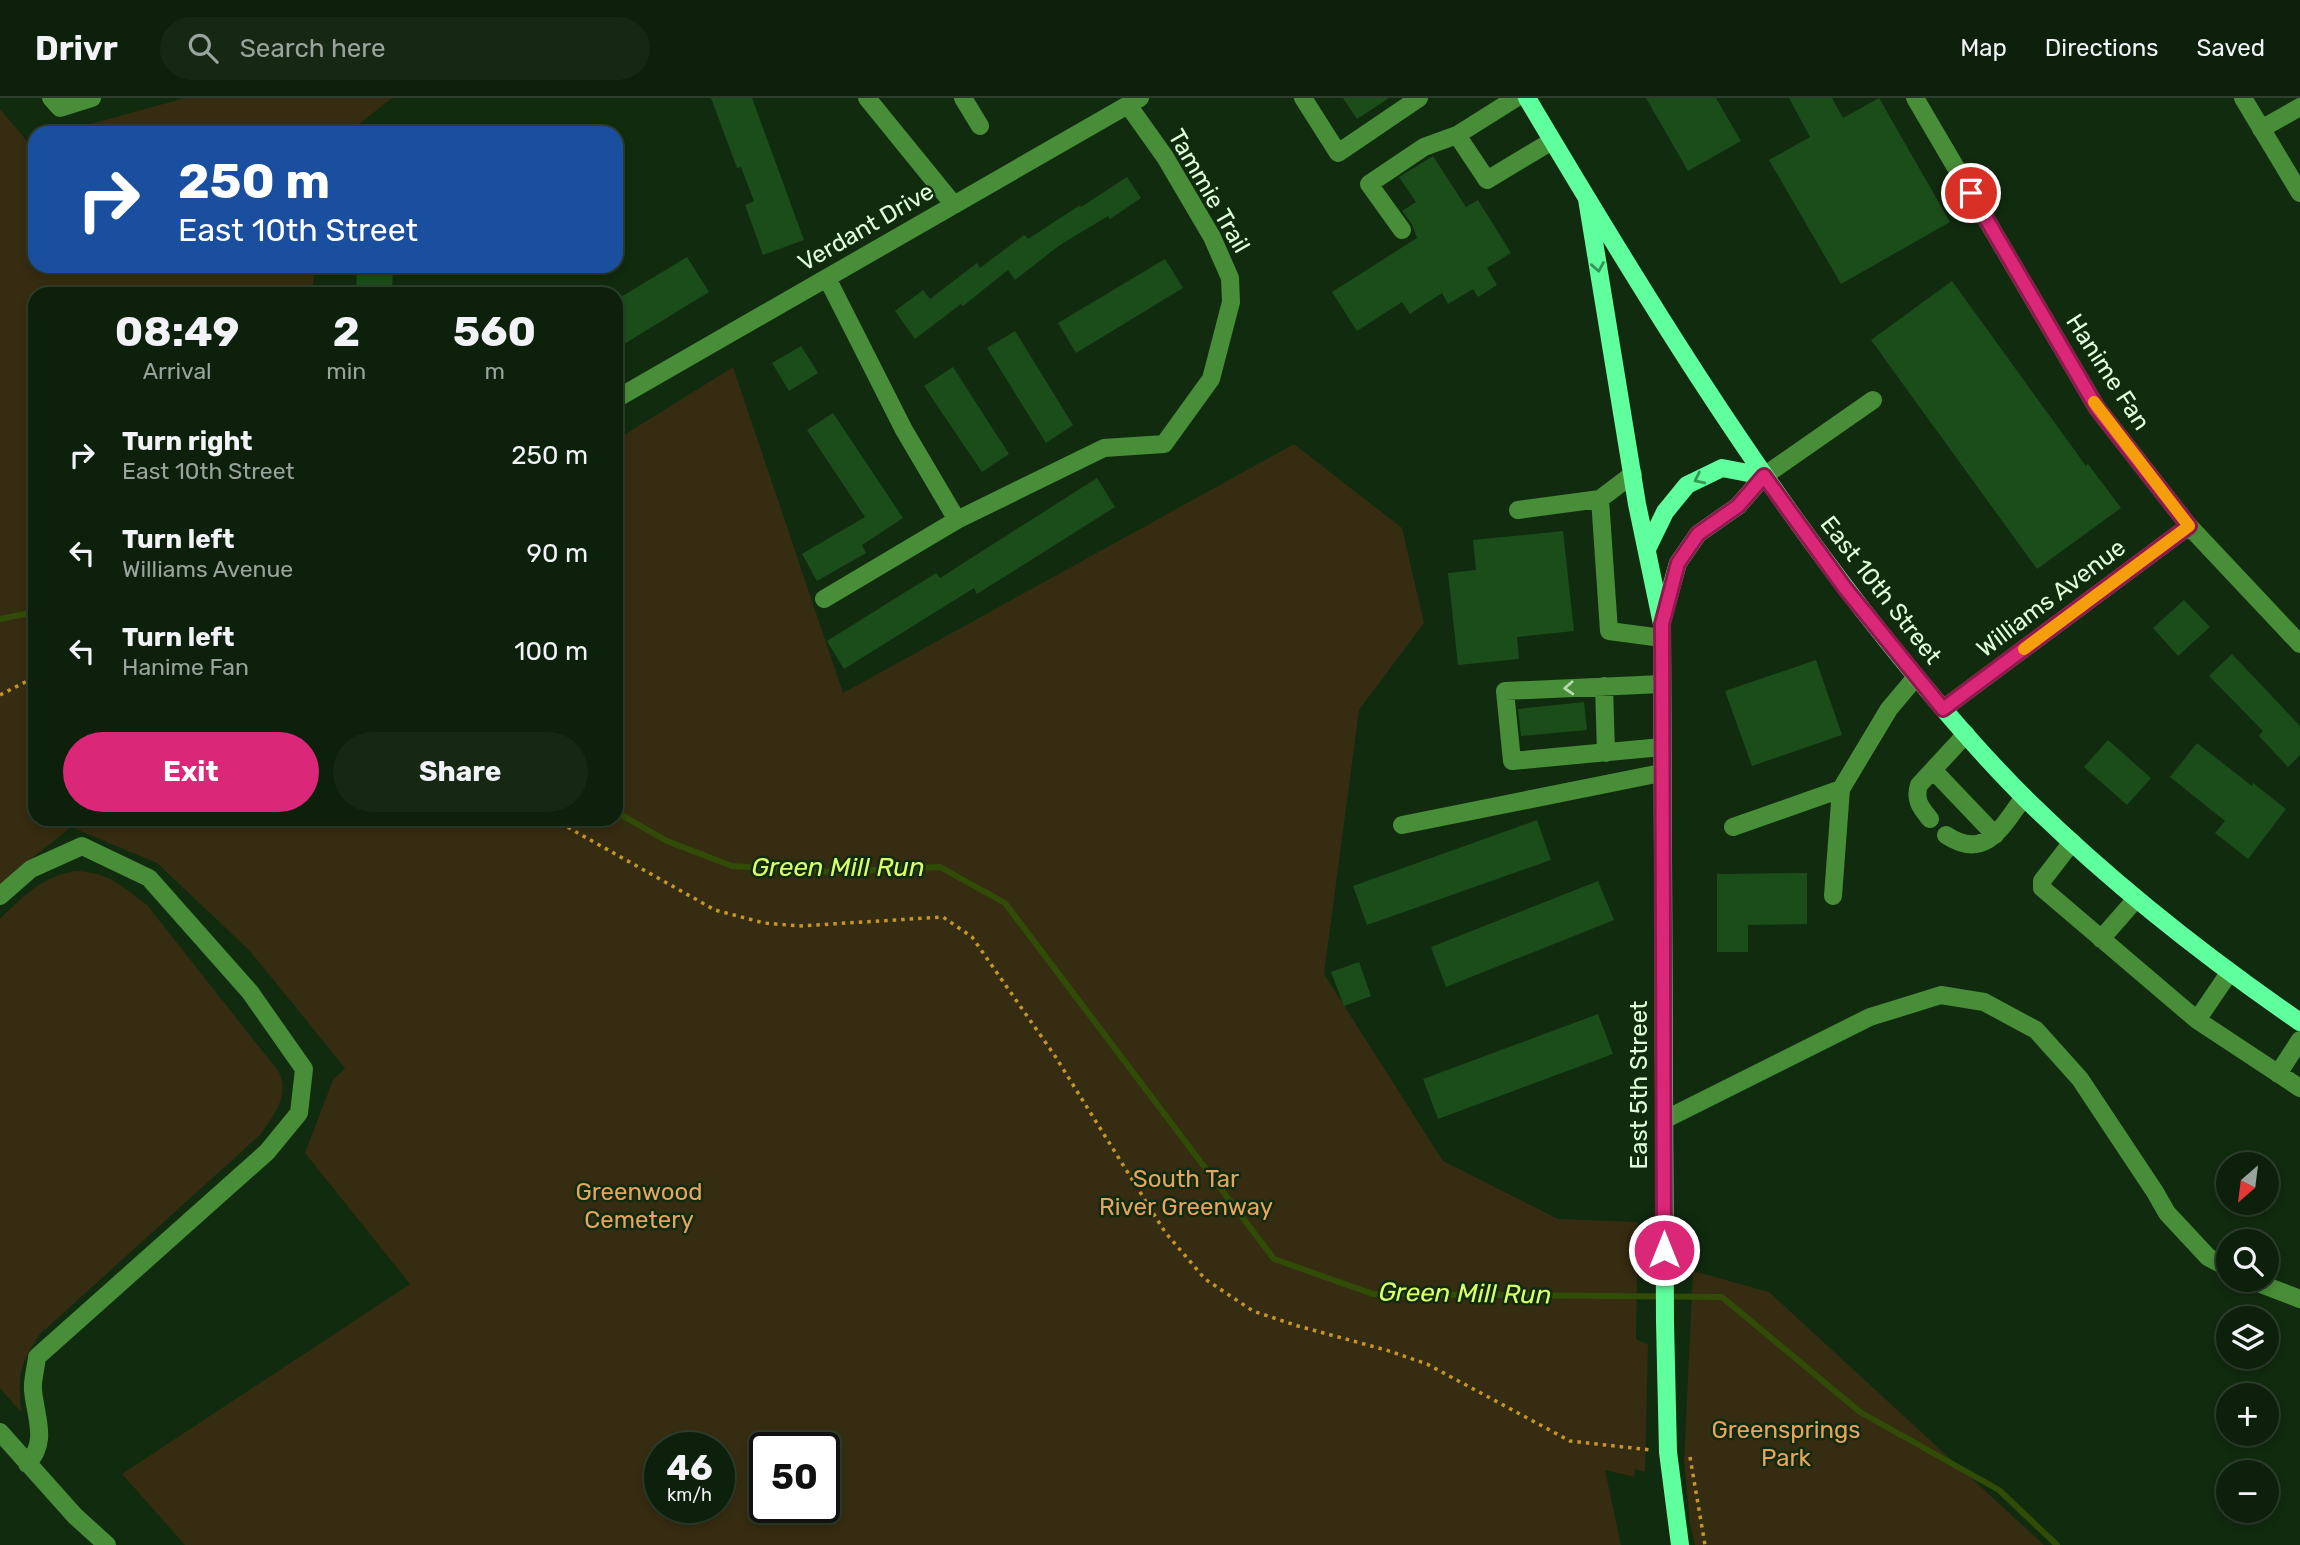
<!DOCTYPE html>
<html lang="en">
<head>
<meta charset="utf-8">
<style>
  :root { --surface:#0d200b; --page:#162814; --text:#f1f3f6; --muted:#9aa39d; --line:#2d3e2c; --accent:#db2777 }
  body { margin:0; font-family:Rubik,sans-serif; background:var(--page); color:var(--text); height:100vh; display:flex; flex-direction:column; font-size:26px; white-space:nowrap }
  * { box-sizing:border-box; margin:0 }
  p { font-size:23px; color:var(--muted) }
  .icon { flex:none; width:38px; height:38px; fill:none; stroke:currentColor; stroke-width:2; stroke-linecap:round; stroke-linejoin:round }
  .map { position:relative; flex:1; overflow:hidden }
  .sheet { position:absolute; left:28px; top:189px; width:595px; height:539px; display:flex; flex-direction:column; background:var(--surface); border-radius:21px; box-shadow:0 4px 10px #0003,0 0 0 2px var(--line) }
  .sheet>* { flex:none }
  .banner { position:absolute; left:28px; top:28px; width:595px; height:147px; border-radius:21px; box-shadow:0 4px 10px #0003,0 0 0 2px var(--line); background:#1a4fa0; color:#fff; overflow:hidden }
  .needle { width:46px; rotate:208deg }
  .controls { position:absolute; left:2216px; top:1054px; display:grid; gap:14px }
  .controls a { display:grid; place-items:center; width:63px; height:63px; border-radius:50%; background:var(--surface); box-shadow:0 4px 10px #0003,0 0 0 2px var(--line); font-size:35px }
  .speed { position:absolute; left:644px; top:1334px; display:flex; gap:14px; font-size:35px; font-weight:700; text-align:center }
  .speed>* { display:grid; place-content:center; width:91px; height:91px; border-radius:50%; background:var(--surface); box-shadow:0 4px 10px #0003,0 0 0 2px var(--line); line-height:1 }
  .speed small { font-size:18px; font-weight:400 }
  .speed .limit { border:4px solid #111; border-radius:10px; background:#fff; color:#111 }
  .pin { position:absolute; display:grid; place-items:center; width:60px; height:60px; color:#fff; margin:-30px; border:4px solid #fff; border-radius:50%; box-shadow:0 2px 7px #0007 }
  .me { position:absolute; width:77px; margin:-38px; rotate:0deg; stroke-linejoin:round; filter:drop-shadow(0 0 5px #0008) }
  .turn { display:flex; align-items:center; gap:24px; height:147px; padding:0 35px; font-size:32px }
  .turn .icon { width:91px; height:91px; stroke-width:2.5 }
  .turn b { display:block; font-size:49px; line-height:60px }
  .eta { display:flex; justify-content:space-evenly; align-items:center; height:119px; text-align:center }
  .eta b { font-size:42px; font-weight:700; line-height:49px }
  .button { display:flex; gap:14px; margin-top:auto; padding:14px 35px }
  .button a { flex:1; height:80px; border-radius:42px; background:var(--accent); color:#fff; font-size:28px; font-weight:700; line-height:80px; text-align:center }
  .button a+a { background:var(--page); color:var(--text) }
  ul { padding:0; list-style:none }
  li { display:flex; align-items:center; gap:21px; height:98px; padding:0 35px }
  li div { flex:1 }
  li b { display:block; font-size:26px }
  li em { font-style:normal }
  header { display:flex; align-items:center; gap:42px; box-sizing:border-box; height:98px; padding:0 35px; background:var(--surface); border-bottom:2px solid var(--line) }
  header strong { font-size:33px }
  nav { display:flex; gap:38px; margin-inline-start:auto; font-size:24px }
  .search { width:490px; height:63px; background:var(--page); display:flex; align-items:center; gap:18px; box-sizing:border-box; padding:0 24px; border-radius:38px; color:var(--muted); font-size:26px }
  .map>svg:first-child { display:block }
  .green { fill:#362c11; fill-rule:evenodd }
  .lines { fill:none; stroke-linecap:round; stroke-linejoin:round }
  .stream { stroke:#304c07; stroke-width:6 }
  .building { fill:#1b4d1a }
  .path { stroke:#c49628; stroke-width:3.5; stroke-dasharray:3.5 5; stroke-linecap:butt }
  .minor { stroke:#488d37; stroke-width:18 }
  .major { stroke:#60ff9e; stroke-width:18 }
  .oneway { stroke:#389556 }
  .oneway2 { stroke:#b1dda8 }
  .route-casing { stroke:#8e194d; stroke-width:18 }
  .route { stroke:#db2777; stroke-width:12 }
  .slow { stroke:#f59e0b; stroke-width:12 }
  .labels { text-anchor:middle; stroke-width:5; stroke-linejoin:round; paint-order:stroke }
  .street-label { font-size:24px; fill:#deffd9; stroke:#112b0f }
  .park-label { font-size:24px; fill:#e8a45c; stroke:#112b0f }
  .water-label { font-size:26px; font-style:italic; fill:#dcff67; stroke:#112b0f }
</style>
</head>
<body>
<header>
<strong>Drivr</strong>
<div class="search"><svg class="icon" aria-label="search" viewBox="0 0 24 24"><circle cx="10" cy="10" r="6"/><path d="M15 15l6 6"/></svg>Search here</div>
<nav><a>Map</a><a>Directions</a><a>Saved</a></nav>
</header>
<div class="map">
<svg width="2300" height="1447" viewBox="0 0 2300 1447">
  <rect width="100%" height="100%" fill="#112b0f"/>
  <path class="green" d="M185,0H392L348,35H58Z
    M0,11L27,43L35,41V168H315L312,196H35V721H616V342L733,269L843,595L1294,346L1402,430L1424,525L1359,612L1324,876L1443,1063L1558,1121L1638,1124L1636,1241L1648,1247L1645,1374L1635,1371L1634,1379L1605,1372L1621,1447H185L122,1376L410,1186L305,1055L333,982L345,970L250,853L157,765L71,729L0,786ZM660,1349H719V1409H660ZM765,1349H824V1409H765Z
    M76,773C108,774 122,788 147,807L279,974C290,998 274,1016 261,1036L39,1237C19,1268 18,1277 21,1314L0,1290V821C25,797 41,779 76,773Z
    M1693,1173L1769,1194L2044,1447H1695L1690,1426L1684,1364Z"/>
  <g class="lines">
    <path class="stream" d="M0,521L35,514
      M616,714L667,743L732,768L834,774L940,769L1005,805L1274,1161L1373,1196L1722,1199L1860,1314L1999,1392L2057,1447"/>
  </g>
  <path class="building" d="M711,0H752L804,142L763,157L745,107L754,103L741,69L737,70Z
    M1343,0H1389L1357,21Z
    M1646,0H1716L1741,43L1688,73Z
    M1789,0H1832L1843,20L1879,0L1950,124L1841,186L1769,62L1810,39Z
    M1433,58L1466,109L1478,102L1511,155L1487,170L1497,187L1478,199L1473,191L1448,206L1442,195L1410,216L1402,204L1357,233L1332,194L1417,140L1412,126L1402,113L1416,104L1399,79Z
    M1127,79L1141,100L1110,121L1108,118L1060,147L1015,182L1008,172L963,208L961,206L915,241L895,213L923,192L930,201L977,165L980,170L1024,137L1028,141L1080,107L1081,109Z
    M687,159L709,194L616,251V202Z
    M1165,161L1183,190L1076,255L1058,225Z
    M357,168H393L392,196H356Z
    M1952,183L2086,368L2088,366L2121,410L2037,471L1871,242Z
    M1015,233L1073,327L1046,345L987,250Z
    M801,248L818,275L789,293L772,265Z
    M953,269L1009,356L982,374L924,288Z
    M833,315L903,420L862,447L866,455L817,483L802,456L865,419L807,332Z
    M1097,380L1115,409L977,496L974,490L844,571L827,543L936,475L940,480Z
    M1563,433L1574,533L1517,539L1519,561L1458,567L1448,475L1476,472L1473,442Z
    M2184,502L2210,529L2178,558L2153,530Z
    M2232,556L2300,628V657L2288,669L2259,638L2263,633L2209,578Z
    M1816,562L1842,637L1752,668L1725,593Z
    M1584,604L1587,632L1521,638L1518,611Z
    M2108,642L2151,680L2127,707L2084,669Z
    M2197,645L2252,688L2253,685L2286,711L2248,761L2215,735L2225,723L2170,679Z
    M1537,722L1551,762L1367,827L1353,788Z
    M1807,775V826L1748,827V854H1717V776Z
    M1598,783L1614,822L1446,889L1431,849Z
    M1359,864L1371,898L1344,908L1331,874Z
    M1598,916L1613,956L1438,1021L1423,981Z"/>
  <g class="lines">
    <path class="path" d="M0,597L35,579
      M553,721L715,812L764,825L799,828L943,819L972,839L1055,958L1165,1134L1205,1181L1253,1213L1298,1228L1386,1252L1427,1266L1570,1343L1651,1352
      M1690,1359L1705,1447"/>
    <path class="minor" d="M51,0L60,10L92,0
      M867,0L954,107
      M963,0L980,28
      M1303,0L1338,55L1419,0
      M1516,0L1457,37L1487,82L1552,43
      M1915,0L2097,310L2189,428L2300,546
      M2243,0L2300,95
      M2261,31L2300,9
      M1402,132L1369,86L1424,49L1457,37
      M827,180L904,332L957,422
      M616,301L1140,0
      M1764,378L1873,302
      M1600,401L1609,533L1662,540
      M1518,412L1600,401L1633,376
      M824,501L957,422L1104,350L1164,346L1211,281L1231,204L1230,180L1212,139L1165,59L1128,7
      M1604,588L1606,655
      M1943,611L2189,428
      M1662,649L1512,663L1505,593L1662,586
      M1933,672L1995,737
      M1930,721C1921,710 1914,702 1919,687L1966,636
      M1402,727L1661,675
      M1733,729L1841,691
      M1946,737C1986,764 2003,727 2024,699
      M2072,744L2042,783V790L2197,922L2300,990
      M0,798L31,771L82,748L149,780L250,894L304,971L299,1015L267,1054L37,1259C36,1270 32,1282 33,1292C35,1318 49,1344 27,1366
      M1833,798L1841,691L1889,611L1916,579
      M2101,841L2136,801
      M2197,922L2229,875
      M2278,976L2300,942
      M1664,1022L1870,919L1941,897L1984,904L2036,932L2080,981L2155,1094L2167,1115L2208,1159L2228,1170
      M2248,1181L2300,1201
      M0,1334L75,1418L107,1447"/>
    <path class="major" d="M1527,0C1638,187 1752,374 1888,544C1933,600 1979,655 2030,705C2113,786 2204,858 2300,924
      M1587,101L1637,406L1662,526L1665,1224L1668,1354L1680,1447
      M1647,451L1665,414L1687,387L1722,370L1764,378
      M1663,519L1678,465L1698,436L1738,408L1764,378"/>
  </g>
  <defs><path id="oneway-chevron" d="M-2-3.5L2.5 0L-2 3.5" fill="none" stroke-width="1.6" stroke-linecap="round" stroke-linejoin="round" transform="scale(1.75)"/></defs>
  <g class="oneway">
    <use href="#oneway-chevron" transform="translate(1598 169) rotate(80)"/>
    <use href="#oneway-chevron" transform="translate(1699 381) rotate(154)"/>
  </g>
  <use class="oneway2" href="#oneway-chevron" transform="translate(1569 590) rotate(177)"/>
  <g class="lines">
    <defs>
      <path id="route" d="M1664,1152L1662,526L1678,465L1698,436L1738,408L1764,378L1845,490L1943,611L2189,428L2097,310L1971,95"/>
    </defs>
    <use href="#route" class="route-casing"/>
    <use href="#route" class="route"/>
    <path class="slow" d="M2024,551L2189,428L2094,304"/>
  </g>
  <g class="labels">
    <g class="street-label">
      <text transform="translate(1209 93) rotate(60)" y="8">Tammie Trail</text>
      <text transform="translate(866 129) rotate(-30)" y="8">Verdant Drive</text>
      <text transform="translate(2108 274) rotate(57)" y="8">Hanime Fan</text>
      <text transform="translate(1881 492) rotate(52)" y="8">East 10th Street</text>
      <text transform="translate(2051 500) rotate(-37)" y="8">Williams Avenue</text>
      <text transform="translate(1639 987) rotate(-90)" y="8">East 5th Street</text>
    </g>
    <g class="park-label">
      <text x="1186" y="1089">South Tar<tspan x="1186" dy="28">River Greenway</tspan></text>
      <text x="639" y="1102">Greenwood<tspan x="639" dy="28">Cemetery</tspan></text>
      <text x="1786" y="1340">Greensprings<tspan x="1786" dy="28">Park</tspan></text>
    </g>
    <g class="water-label">
      <text x="838" y="778">Green Mill Run</text>
      <text transform="translate(1465 1195) rotate(1)" y="9">Green Mill Run</text>
    </g>
  </g>
</svg>
<div class="controls">
<a><svg class="needle" viewBox="-14 -14 28 28"><path d="M0-13l5 13h-10z" fill="#e53935"/><path d="M0 13l5-13h-10z" fill="#9aa39d"/></svg></a>
<a><svg class="icon" aria-label="search" viewBox="0 0 24 24"><circle cx="10" cy="10" r="6"/><path d="M15 15l6 6"/></svg></a>
<a><svg class="icon" aria-label="layers" viewBox="0 0 24 24"><path d="M12 4l9 5-9 5-9-5zM3 14l9 5 9-5"/></svg></a>
<a>+</a>
<a>−</a>
</div>
<div class="speed"><div>46<small>km/h</small></div><div class="limit">50</div></div>
<div class="pin" style="left:1971px;top:95px;background:#d93025"><svg class="icon" aria-label="arrive" viewBox="0 0 24 24"><path d="M6 21V4h12l-3 4 3 4H6"/></svg></div>
<svg class="me" style="left:1664px;top:1152px" viewBox="-20 -20 40 40"><circle r="17" fill="#db2777" stroke="#fff" stroke-width="3"/><path d="M0-11L8 9 0 5-8 9z" fill="#fff"/></svg>
<div class="banner">
<div class="turn"><svg class="icon" aria-label="right" viewBox="0 0 24 24"><path d="M7 20v-9h11M14 6l5 5-5 5"/></svg><div><b>250 m</b>East 10th Street</div></div>
</div>
<section class="sheet">
<div class="eta">
<div><b>08:49</b><p>Arrival</p></div>
<div><b>2</b><p>min</p></div>
<div><b>560</b><p>m</p></div>
</div>
<ul>
<li><svg class="icon" aria-label="right" viewBox="0 0 24 24"><path d="M7 20v-9h11M14 6l5 5-5 5"/></svg><div><b>Turn right</b><p>East 10th Street</p></div><em>250 m</em></li>
<li><svg class="icon" aria-label="left" viewBox="0 0 24 24"><path d="M17 20v-9H6M10 6l-5 5 5 5"/></svg><div><b>Turn left</b><p>Williams Avenue</p></div><em>90 m</em></li>
<li><svg class="icon" aria-label="left" viewBox="0 0 24 24"><path d="M17 20v-9H6M10 6l-5 5 5 5"/></svg><div><b>Turn left</b><p>Hanime Fan</p></div><em>100 m</em></li>
</ul>
<div class="button"><a>Exit</a><a>Share</a></div>
</section>
</div>
</body>
</html>
